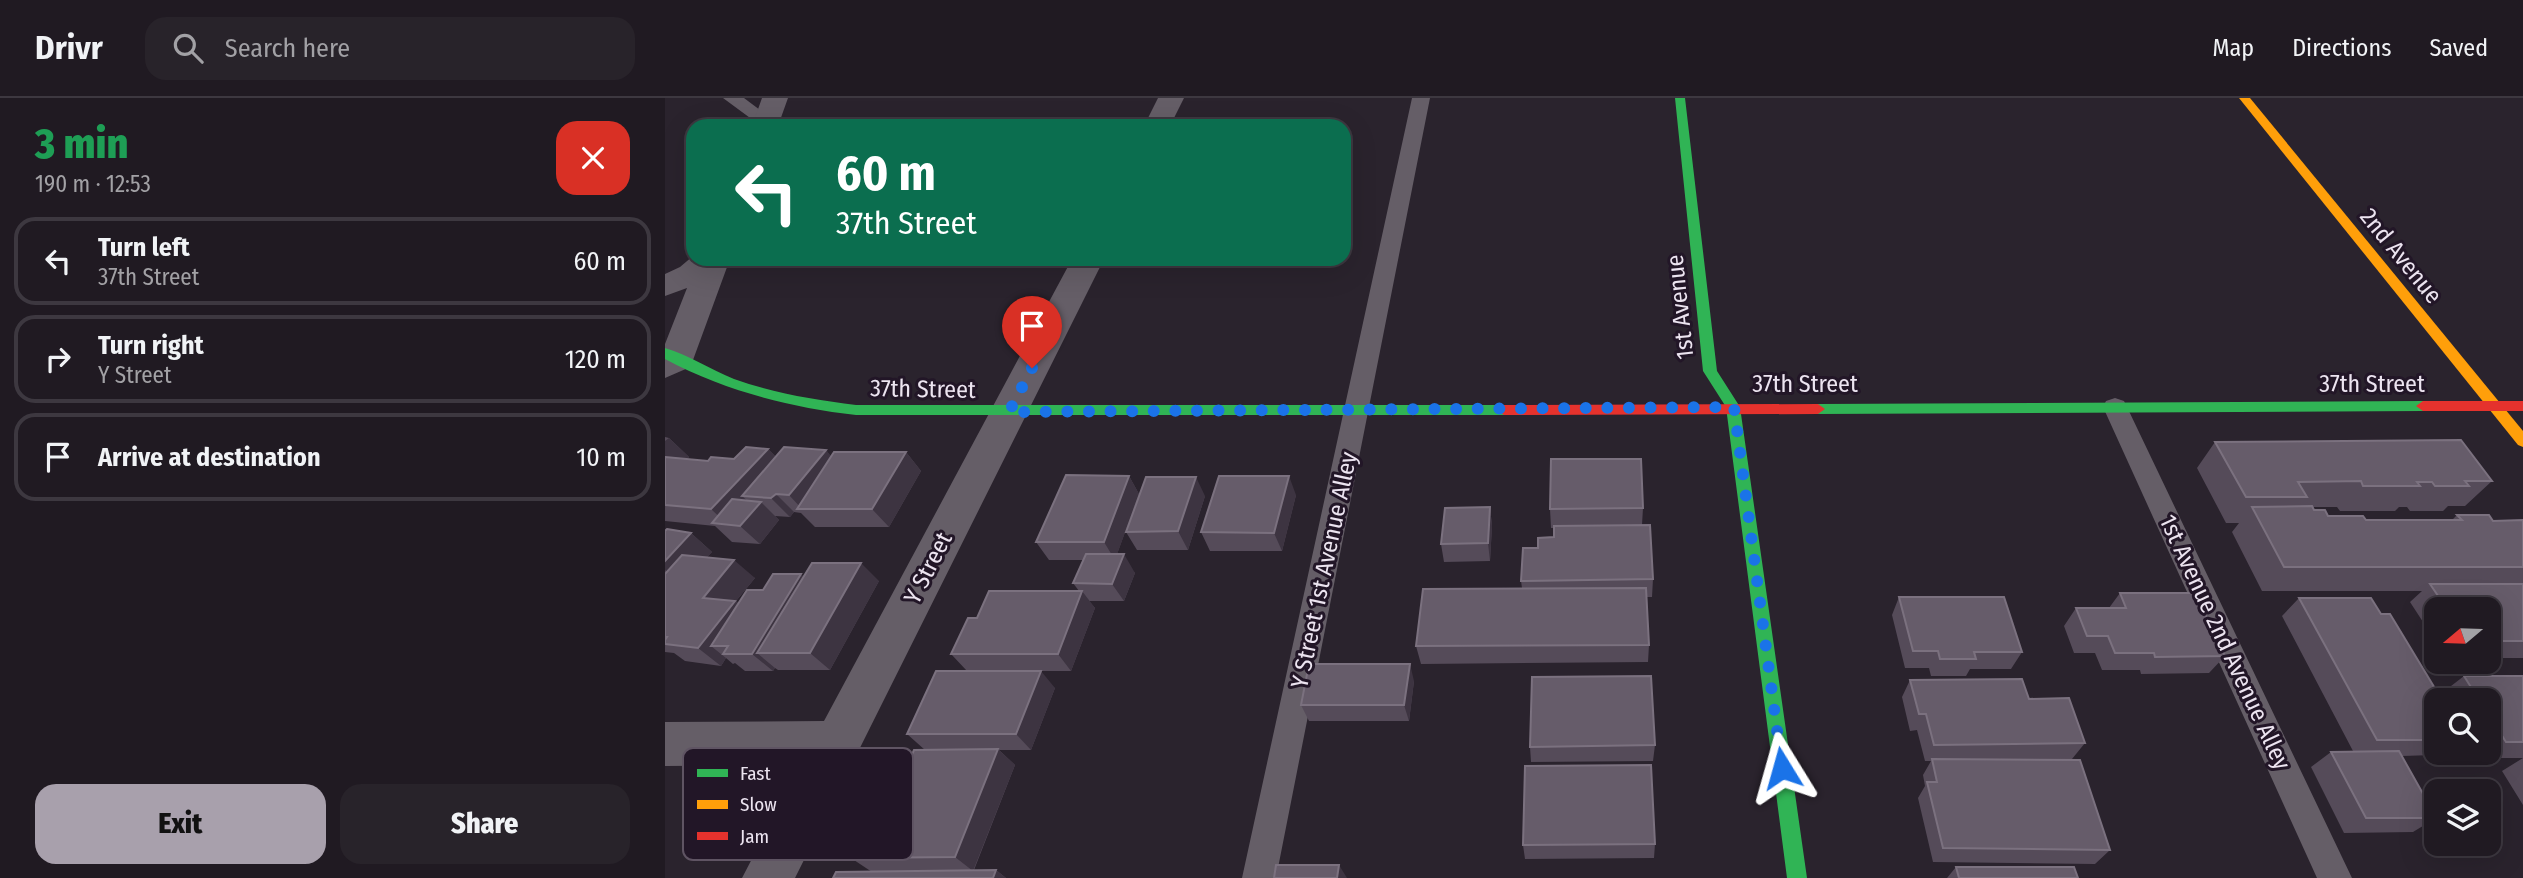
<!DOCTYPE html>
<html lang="en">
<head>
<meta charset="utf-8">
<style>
  :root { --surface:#201a22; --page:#28232a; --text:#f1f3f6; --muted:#a2a1a5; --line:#3d3840; --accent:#a8a0ac }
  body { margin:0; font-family:"Fira Sans Condensed",sans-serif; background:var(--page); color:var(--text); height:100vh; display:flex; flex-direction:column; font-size:26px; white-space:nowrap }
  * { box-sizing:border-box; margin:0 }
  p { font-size:23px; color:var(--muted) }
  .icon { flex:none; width:38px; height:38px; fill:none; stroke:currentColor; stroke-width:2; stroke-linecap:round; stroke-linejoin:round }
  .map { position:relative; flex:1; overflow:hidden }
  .details { display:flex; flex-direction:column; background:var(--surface); width:665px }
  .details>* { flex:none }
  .guide { position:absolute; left:21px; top:21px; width:665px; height:147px; border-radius:21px; box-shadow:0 7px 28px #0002,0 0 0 2px var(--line); background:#0b6e4f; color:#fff; overflow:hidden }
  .needle { width:46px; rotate:251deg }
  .fabs { position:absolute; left:1759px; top:499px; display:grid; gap:14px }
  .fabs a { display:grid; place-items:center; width:77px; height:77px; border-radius:14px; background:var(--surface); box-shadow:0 7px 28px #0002,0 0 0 2px var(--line); font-size:35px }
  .pin { position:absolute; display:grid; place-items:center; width:60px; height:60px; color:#fff; margin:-72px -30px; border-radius:50% 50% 50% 0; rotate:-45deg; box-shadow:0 0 7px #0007 }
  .pin .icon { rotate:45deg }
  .me { position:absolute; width:77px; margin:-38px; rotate:352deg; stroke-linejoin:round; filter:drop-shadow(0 0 5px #0008) }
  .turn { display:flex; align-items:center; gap:24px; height:147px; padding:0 35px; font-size:32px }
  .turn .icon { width:91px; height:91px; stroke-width:2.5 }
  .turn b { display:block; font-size:49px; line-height:60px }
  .round { display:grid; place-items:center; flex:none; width:74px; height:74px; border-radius:21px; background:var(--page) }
  .headline { display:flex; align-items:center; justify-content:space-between; height:119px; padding:0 35px }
  h1 { font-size:42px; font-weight:800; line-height:52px; color:#1e9e55 }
  .button { display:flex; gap:14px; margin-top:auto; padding:14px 35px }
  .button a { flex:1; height:80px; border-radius:21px; background:var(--accent); color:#111; font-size:28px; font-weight:800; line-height:80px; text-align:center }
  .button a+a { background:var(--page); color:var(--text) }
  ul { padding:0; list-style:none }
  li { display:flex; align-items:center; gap:21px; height:88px; margin:0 14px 10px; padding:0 21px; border:4px solid var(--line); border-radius:21px }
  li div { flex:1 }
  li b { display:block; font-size:26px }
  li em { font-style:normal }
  header { display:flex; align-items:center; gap:42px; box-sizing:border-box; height:98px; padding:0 35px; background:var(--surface); border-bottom:2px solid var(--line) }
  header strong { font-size:33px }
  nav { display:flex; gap:38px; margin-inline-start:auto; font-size:24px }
  .search { width:490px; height:63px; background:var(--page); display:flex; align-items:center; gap:18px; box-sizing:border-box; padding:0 24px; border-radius:21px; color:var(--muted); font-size:26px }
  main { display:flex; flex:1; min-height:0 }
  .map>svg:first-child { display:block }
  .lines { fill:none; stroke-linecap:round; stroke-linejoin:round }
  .lane { fill:#655e67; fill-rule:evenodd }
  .street { fill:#655e67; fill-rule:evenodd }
  .fast { fill:#30b455; fill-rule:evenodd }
  .slow { fill:#ff9f0a; fill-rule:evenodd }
  .jam { fill:#e5322d; fill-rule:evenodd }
  .wall { fill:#554b59 }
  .shaded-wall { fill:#3d3441 }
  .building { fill:#665c6a; stroke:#7b717f; stroke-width:2 }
  .route { stroke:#1a73e8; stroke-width:12; stroke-dasharray:0 21.6 }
  .labels { text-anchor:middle; stroke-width:6; stroke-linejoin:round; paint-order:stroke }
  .street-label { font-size:24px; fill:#ece4f0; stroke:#221627 }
  .key { fill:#221627; stroke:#5f5463; stroke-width:2 }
  .key-label { font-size:19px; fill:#ece4f0 }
</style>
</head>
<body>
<header>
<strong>Drivr</strong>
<div class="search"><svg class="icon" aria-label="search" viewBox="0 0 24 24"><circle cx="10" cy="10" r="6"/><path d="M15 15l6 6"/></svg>Search here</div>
<nav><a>Map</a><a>Directions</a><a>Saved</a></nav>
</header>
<main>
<section class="details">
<div class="headline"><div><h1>3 min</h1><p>190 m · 12:53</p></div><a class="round" style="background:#d93025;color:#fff"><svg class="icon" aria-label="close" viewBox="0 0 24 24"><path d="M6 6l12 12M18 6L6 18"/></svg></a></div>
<ul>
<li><svg class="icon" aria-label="left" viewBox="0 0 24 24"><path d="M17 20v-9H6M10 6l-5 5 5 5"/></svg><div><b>Turn left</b><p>37th Street</p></div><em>60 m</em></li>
<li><svg class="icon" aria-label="right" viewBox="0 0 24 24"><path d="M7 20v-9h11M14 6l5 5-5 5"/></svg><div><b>Turn right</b><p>Y Street</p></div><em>120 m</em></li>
<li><svg class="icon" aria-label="arrive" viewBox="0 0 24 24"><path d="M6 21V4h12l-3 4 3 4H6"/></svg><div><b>Arrive at destination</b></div><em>10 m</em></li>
</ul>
<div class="button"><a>Exit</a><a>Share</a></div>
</section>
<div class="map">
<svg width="1858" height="780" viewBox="0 0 1858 780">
  <rect width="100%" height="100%" fill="#2a232d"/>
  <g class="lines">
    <path class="lane" d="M58,0H79L111,24L108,28H96Z
      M747,0H765L611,780H577Z
      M1450,300L1459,303L1462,309L1687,780H1652L1438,309L1441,303Z"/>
    <path class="street" d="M97,0H123L113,28H87Z
      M493,0H519L505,28H479Z
      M28,158V161H65L28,262L23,270L0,280V246L22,190L0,198V176L15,169Z
      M407,161H439L130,780H77L136,667L0,668V624L159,623Z"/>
    <path class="fast" d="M1010,0H1020L1052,273L1075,309L1142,780H1122L1061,309L1038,273Z
      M0,250C24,257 46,272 69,281C108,295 150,302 191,307H839L846,312L839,317H191C124,309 60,293 0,261Z
      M1758,303L1765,308L1758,313L1153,316L1146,311L1153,306Z"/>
    <path class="slow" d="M1574,0H1585L1858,333V349L1853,347Z"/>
    <path class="jam" d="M1758,303H1858V313H1758L1751,308Z
      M1153,306L1160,311L1153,316L839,317L832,312L839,307Z"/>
  </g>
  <path class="wall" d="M0,339L4,340L24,359L22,361L43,363L69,361L103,351L111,359L161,352L166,359L241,354L256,373L224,429H150L136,415L129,414L125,419L110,418L114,422L95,446L67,444L50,428L0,423Z
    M1550,344L1827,383L1800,408H1783L1778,413H1745L1742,409H1734L1730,413H1675L1672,409H1647L1649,412L1663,418L1701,422H1787L1792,417L1858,469V560H1824V511H1771V544L1745,504L1757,493H1597L1567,434L1574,425H1561L1532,370Z
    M464,378L474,396L452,456L470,475L459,503H424L430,510L406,573H349L390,590L366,652H334L350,667L309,772H331L341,780H168L207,774L186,760L260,652L242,636L302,573L286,556L312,520L414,493L408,485L418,462H384L371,444Z
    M631,397L617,453H545L536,434Z
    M540,398L523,452H472L461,434Z
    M825,409L827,428L825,463L779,464L776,446Z
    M978,410L977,427L988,481L987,499H982L984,547L983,564L756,566L751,548L857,490L856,483L889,439V430H886L885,411Z
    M0,433L26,435L47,454L42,459L90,480L71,503L73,505L98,492L139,479L214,483L165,572H113L110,570L108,573H80L70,565L68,566L61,560L56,568L20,563L9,555L0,554Z
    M1455,495L1560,558L1544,575L1476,576L1475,572H1437L1430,555H1409L1399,528L1411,510H1444Z
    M1234,499L1357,554L1346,571H1305L1301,578H1266L1264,570H1240L1227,517Z
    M1634,500L1771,602V654H1773L1769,657L1737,658L1771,720L1748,734L1679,735L1646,669L1666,654L1688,653L1617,518Z
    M1799,578H1858V660H1816L1813,654H1824V602H1781L1777,595Z
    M1245,582L1364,601L1420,645L1407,661L1337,662L1445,752L1430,766L1268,764L1253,700L1260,688L1258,677L1266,663H1260L1252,632L1245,633L1237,599Z
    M749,583L744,623H644L636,607Z
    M990,647L988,663L866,664L865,649Z
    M1858,660V707L1837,673Z
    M990,746L989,760L860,761L858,747Z
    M1291,769L1413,780H1282Z"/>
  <path class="shaded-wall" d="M4,340L24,359L0,378V343Z
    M103,351L121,370L77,398L87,407L63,427L46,411Z
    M161,352L177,371L137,411L124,397Z
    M241,354L256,373L224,429L207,411Z
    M464,378L474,396L450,462L439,444Z
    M624,378L631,397L617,453L609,435Z
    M531,379L540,398L523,452L513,433Z
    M111,396L129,414L125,419L106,400Z
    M96,404L114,422L95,446L75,428Z
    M825,409L827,428L825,463L823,445Z
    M26,435L47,454L17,486L0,472V463Z
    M459,456L470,475L459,503L447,486Z
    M69,462L90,480L71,503L91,521L63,548H46L61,560L56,568L33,550L38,500Z
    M196,465L214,483L165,572L145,555Z
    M136,476L155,494L92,555L110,570L108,573L87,556Z
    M417,493L430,510L406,573L393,556Z
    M745,566L749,583L744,623L739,607Z
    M376,573L390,590L366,652L351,636Z
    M333,651L350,667L308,773L290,759Z
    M674,767L682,780H672Z
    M331,772L341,780H328Z"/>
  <path class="building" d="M1796,342L1827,383H1800L1804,388H1770L1767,384H1752L1755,388H1698L1696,383L1633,384L1642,399H1581L1550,344Z
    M81,349L103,351L46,411L0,407V359L43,363L46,359L69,361Z
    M119,349L161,352L124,397L111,396L106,400L77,398Z
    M169,354H241L207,411H132Z
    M886,361H976L978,410L885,411Z
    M401,377L464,378L439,444H371Z
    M554,378H624L609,435L536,434Z
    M481,379H531L513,433L461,434Z
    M67,401L96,404L75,428L47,425Z
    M1647,408L1649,412H1660L1663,418H1698L1701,422H1797L1792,417H1824L1828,423L1858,422V469H1619L1587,409Z
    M825,409L823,445L776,446L780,410Z
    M985,427L988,481L856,483L858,450H873V440L889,439V428Z
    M2,431L26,435L0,463V433Z
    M421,456H459L447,486L408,485Z
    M17,457L69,462L38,500L70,503L33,550L0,546V542L2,539H0V476Z
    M147,465H196L145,555H92Z
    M108,476H136L87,556H58L63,548H46L82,492H98Z
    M1765,486H1858V543H1833L1829,537H1824V511H1782Z
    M981,490L984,547L751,548L758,491Z
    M324,493H417L393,556H286L303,520H312Z
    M1455,495H1530L1560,558L1490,559L1489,555H1450L1443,538H1422L1411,510H1461Z
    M1234,499H1339L1357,554H1309L1311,561H1275L1273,553H1248Z
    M1634,500H1706L1716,516H1725L1777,602H1771V642H1712Z
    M644,566H745L739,607H636Z
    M271,573H376L351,636H242Z
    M986,578L990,647L865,649L867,579Z
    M1799,578H1858V644H1841L1824,617V602H1814Z
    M1357,581L1364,601L1404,600L1420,645L1269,647L1261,616H1254L1245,582Z
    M333,651L290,759L186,760L216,693H231L249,652Z
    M1734,653L1771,719V720H1701L1666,654Z
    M1267,661L1415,662L1445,752L1278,750L1262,684H1272Z
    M986,667L990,746L858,747L860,668Z
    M611,767H674L672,780H609Z
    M1291,769H1409L1413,780H1294Z
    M331,772L328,780H168L171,774Z"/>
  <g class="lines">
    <path class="route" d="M367,270L344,314L1069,309L1117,670"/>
  </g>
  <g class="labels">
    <g class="street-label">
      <text transform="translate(1736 158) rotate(51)" y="8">2nd Avenue</text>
      <text transform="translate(1015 209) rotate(-96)" y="8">1st Avenue</text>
      <text x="1140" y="294">37th Street</text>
      <text x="1707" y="294">37th Street</text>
      <text transform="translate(258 291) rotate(1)" y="8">37th Street</text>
      <text transform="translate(263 470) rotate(-63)" y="8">Y Street</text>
      <text transform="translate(659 472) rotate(-78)" y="8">Y Street 1st Avenue Alley</text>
      <text transform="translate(1560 544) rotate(65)" y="8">1st Avenue 2nd Avenue Alley</text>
    </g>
  </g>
  <rect x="18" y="650" width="230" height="112" rx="10" class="key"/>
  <rect x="32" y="671" width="31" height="8" fill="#30b455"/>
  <rect x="32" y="702" width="31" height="9" fill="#ff9f0a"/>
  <rect x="32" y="734" width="31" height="8" fill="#e5322d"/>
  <g class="key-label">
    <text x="75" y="682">Fast</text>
    <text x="75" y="713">Slow</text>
    <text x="75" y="745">Jam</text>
  </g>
</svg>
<div class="fabs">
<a><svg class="needle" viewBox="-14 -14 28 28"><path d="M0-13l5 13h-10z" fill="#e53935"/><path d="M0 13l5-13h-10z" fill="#a2a1a5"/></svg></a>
<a><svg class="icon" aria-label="search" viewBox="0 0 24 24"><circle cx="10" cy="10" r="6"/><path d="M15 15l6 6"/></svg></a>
<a><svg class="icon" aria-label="layers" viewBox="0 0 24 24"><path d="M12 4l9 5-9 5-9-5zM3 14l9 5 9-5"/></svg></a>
</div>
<div class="pin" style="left:367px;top:270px;background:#d93025"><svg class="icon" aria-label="arrive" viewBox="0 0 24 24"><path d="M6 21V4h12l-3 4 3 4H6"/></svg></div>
<svg class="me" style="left:1117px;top:670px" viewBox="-20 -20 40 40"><path d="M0-17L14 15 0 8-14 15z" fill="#1a73e8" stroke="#fff" stroke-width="4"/></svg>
<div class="guide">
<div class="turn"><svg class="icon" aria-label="left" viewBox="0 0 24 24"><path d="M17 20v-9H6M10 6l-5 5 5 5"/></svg><div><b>60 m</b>37th Street</div></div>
</div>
</div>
</main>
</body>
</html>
